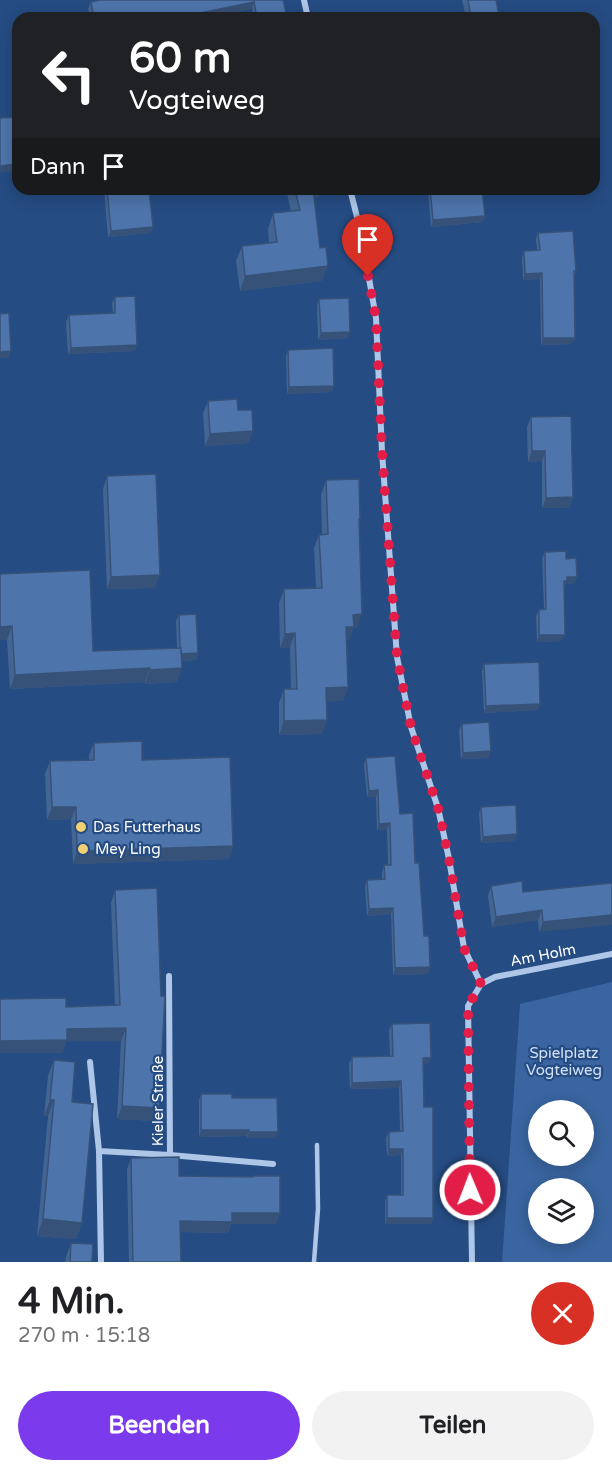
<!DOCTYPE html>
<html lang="de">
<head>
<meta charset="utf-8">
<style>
  :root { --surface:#fff; --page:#f2f2f2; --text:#202124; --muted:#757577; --accent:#7c3aed }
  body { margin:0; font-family:"Varela Round",sans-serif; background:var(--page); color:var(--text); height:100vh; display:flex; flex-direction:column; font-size:22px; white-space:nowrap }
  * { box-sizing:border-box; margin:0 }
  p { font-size:20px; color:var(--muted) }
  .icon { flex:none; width:33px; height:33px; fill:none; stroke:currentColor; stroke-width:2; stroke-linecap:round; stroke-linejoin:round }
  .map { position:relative; height:1262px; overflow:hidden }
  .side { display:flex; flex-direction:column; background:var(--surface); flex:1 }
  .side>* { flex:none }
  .banner { position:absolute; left:12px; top:12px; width:588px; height:183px; border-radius:18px; box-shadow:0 3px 15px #0003; background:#202124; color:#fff; overflow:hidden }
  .buttons { position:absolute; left:528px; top:1100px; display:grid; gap:12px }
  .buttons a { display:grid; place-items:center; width:66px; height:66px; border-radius:50%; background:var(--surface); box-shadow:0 3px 15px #0003; font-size:30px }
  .pin { position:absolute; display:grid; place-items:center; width:51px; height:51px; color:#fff; margin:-62px -26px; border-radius:50% 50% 50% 0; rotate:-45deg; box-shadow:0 0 6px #0007 }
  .pin .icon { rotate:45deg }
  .me { position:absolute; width:66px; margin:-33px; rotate:359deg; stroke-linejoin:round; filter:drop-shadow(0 0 4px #0008) }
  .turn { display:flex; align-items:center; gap:21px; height:126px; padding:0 18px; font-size:27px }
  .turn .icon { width:78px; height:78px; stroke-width:2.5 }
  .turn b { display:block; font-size:42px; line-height:51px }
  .then { display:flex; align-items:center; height:57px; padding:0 18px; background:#0003; gap:12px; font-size:22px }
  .round { display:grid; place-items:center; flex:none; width:63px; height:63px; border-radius:32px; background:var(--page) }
  .summary { display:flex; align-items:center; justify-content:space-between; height:102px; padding:0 18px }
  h1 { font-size:36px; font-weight:800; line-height:45px }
  .cta { display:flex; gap:12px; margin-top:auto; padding:12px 18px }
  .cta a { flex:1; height:69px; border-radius:36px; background:var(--accent); color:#fff; font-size:24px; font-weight:800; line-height:69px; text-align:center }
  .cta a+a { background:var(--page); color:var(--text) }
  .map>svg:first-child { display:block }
  .green { fill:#3a65a0; fill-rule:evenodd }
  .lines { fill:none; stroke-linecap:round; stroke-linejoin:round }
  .service { stroke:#aec6e7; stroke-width:4.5 }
  .minor { stroke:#aec6e7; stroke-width:6 }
  .wall { fill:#436593 }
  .shaded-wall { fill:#375278 }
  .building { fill:#4e75ab; stroke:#375278; stroke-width:1.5 }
  .route { stroke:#e11d48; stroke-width:10; stroke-dasharray:0 18 }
  .poi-dot { fill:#f0d073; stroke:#254c83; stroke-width:2 }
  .labels { text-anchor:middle; stroke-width:4.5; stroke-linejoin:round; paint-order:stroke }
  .poi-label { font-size:15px; fill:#fff; stroke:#254c83; text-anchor:start }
  .street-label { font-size:15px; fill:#fff; stroke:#254c83 }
  .park-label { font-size:15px; fill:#d2e1f6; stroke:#254c83 }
</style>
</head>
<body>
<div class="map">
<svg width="612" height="1262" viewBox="0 0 612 1262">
  <rect width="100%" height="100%" fill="#254c83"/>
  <path class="green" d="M612,982V1262H502L520,1004ZM538,1110H584V1155H538ZM538,1188H584V1233H538Z"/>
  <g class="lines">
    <path class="service" d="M314,1262L318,1209L317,1145"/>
    <path class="minor" d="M304,0L308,18
      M350,189L361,233L376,318L382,452L397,657L411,727L438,808L449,859L464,948L481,984
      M169,976L170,1155
      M481,984L495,977L612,954
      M90,1062L99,1151
      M101,1262L99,1151L170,1155L273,1164
      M472,1262L468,1006L481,984"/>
  </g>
  <path class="wall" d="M283,0L286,18H254L252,9L205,18H90L88,9L91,2Z
    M462,0H496L497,18H466Z
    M104,189H149L153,227L150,233L108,237Z
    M286,189H321L319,197L314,198L322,281L240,291L236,261L242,246L269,243L268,229L273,213L291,211Z
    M429,189H482L483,222L431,227L428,191Z
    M538,233L576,271L574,276L572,344L541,345L540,279L523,280L522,258L524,251L537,250L536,239Z
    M115,297L135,351L68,354L66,322L69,315L113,313L112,303Z
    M319,299L348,338L318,340L317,305Z
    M288,350L332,392L287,394L286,356Z
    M208,401L238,410L249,443L205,446L203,413Z
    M531,417L573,497L569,508H542V461L528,462L527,427Z
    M107,476L155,588L107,589L103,489Z
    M326,480L360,519L359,522L357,628H353L349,640H347L348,687L343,701H326L322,734L279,735V703L284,689H291L290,647L280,648L279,603L284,589L316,588L314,548L319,535H322L321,494Z
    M545,552L566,559L575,583L566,584L565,587H564L562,641L537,642L536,616L539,610L544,609L542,558Z
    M0,574L93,651L177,648L176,621L179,615L198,653L196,660L182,661L177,682L145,684V682L10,689L7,640H0Z
    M484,664L540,704L538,710L484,713L482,671Z
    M462,724L489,758L461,759L459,730Z
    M94,743L142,760L233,846L229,859L73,864L71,819L47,820L45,774L50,761L89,760V755Z
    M366,758L400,814L415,863L428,974L393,975L391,914L367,916L365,887L367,880L382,879V872L384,865H388L387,830H377L376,797H367L364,765Z
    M481,807L515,841L481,843L479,813Z
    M612,883L539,932L538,920L492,927L488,896L491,886L523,892Z
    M115,890L159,1108L155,1121L117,1119L121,1041H66L62,1053H0V999L66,1007L115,1006L111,903Z
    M392,1024L431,1058L428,1064H423L424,1107L433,1218L431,1224H385V1201L387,1195H401V1155L387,1156L386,1138L389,1132L400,1131L399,1088L350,1089L349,1064L352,1057L390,1056L389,1030Z
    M54,1060L72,1102L82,1223L76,1239L37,1236L48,1116H44L48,1076Z
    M201,1094L232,1098L275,1138H247V1136L199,1137V1100Z
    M131,1158L179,1176L276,1224H231L228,1233L180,1232L181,1262H129L127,1169Z
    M71,1243L92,1262H65L66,1257Z"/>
  <path class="shaded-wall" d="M254,2L252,9L205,18H181V17Z
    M499,15L497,18H480Z
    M18,164V171L0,172V166Z
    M310,189H321L319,197L307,199Z
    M485,216L483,222L431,227L433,220Z
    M153,227L150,233L108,237L111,231Z
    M328,266L322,281L240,291L245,276Z
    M542,273L540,279L523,280L525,274Z
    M350,332L348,338L318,340L321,333Z
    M543,338H575L572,344L541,345Z
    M137,345L135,351L68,354L71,348Z
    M11,351L9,358H0V352Z
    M334,386L332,392L287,394L289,387Z
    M253,431L249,443L205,446L210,434Z
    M532,451H545L542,461L528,462Z
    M573,497L569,508H542L546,498Z
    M160,575L155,588L107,589L111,577Z
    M567,577H577L575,583L566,584L565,587H561L564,581Z
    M362,614L357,628H353L349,640L341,641L346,627L353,615Z
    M12,626L7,640H0V627Z
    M295,633L290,647L280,648L285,634Z
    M539,635H565L562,641L537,642Z
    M198,653L196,660L178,661L180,654Z
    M150,668L145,682L10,689L15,675Z
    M182,668L177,682L145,684L150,670Z
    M348,687L343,701L321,702L326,688Z
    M540,704L538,710L484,713L486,706Z
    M327,720L322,734L279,735L284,721Z
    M491,751L489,758L461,759L463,753Z
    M378,790L376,797H367L369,791Z
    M52,807H76L71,819L47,820Z
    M390,823L387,830H377L379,824Z
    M517,834L515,841L481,843L483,837Z
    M233,846L229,859L73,864L77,851Z
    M393,908L391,914L367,916L369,909Z
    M542,910L538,920L492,927L496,917Z
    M612,915V925L539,932L543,922Z
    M430,967L428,974L393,975L395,968Z
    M126,1028L121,1041H66L62,1053H0V1041L67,1029Z
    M423,1058H431L428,1064H420Z
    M401,1081L399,1088L350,1089L352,1083Z
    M50,1100H54L48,1116H44Z
    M122,1106L159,1108L155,1121L117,1119Z
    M201,1130H249L247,1136L199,1137Z
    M249,1132H278L275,1138H247Z
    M389,1149H403L401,1155L387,1156Z
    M232,1213H280L276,1224H231L228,1233L176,1232L180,1221Z
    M387,1218H433L431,1224H385Z
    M43,1219L82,1223L76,1239L37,1236Z"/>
  <path class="building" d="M100,0H283L287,17L280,18H257L254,2L181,17V18H94L91,2Z
    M468,0H496L499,15L480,18H471Z
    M18,117V164L0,166V118Z
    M107,189H149L153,227L111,231Z
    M295,189H313L320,248L326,247L328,266L245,276L242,246L277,242L273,213L300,210Z
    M430,189H482L485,216L433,220Z
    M573,231L576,271H574L575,338H543L542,273L525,274L524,251L540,250L538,233Z
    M135,296L137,345L71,348L69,315L115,313V297Z
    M349,298L350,332L321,333L319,299Z
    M9,313L11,351L0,352V314Z
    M333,348L334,386L289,387L288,350Z
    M237,399L238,410H252L253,431L210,434L208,401Z
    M571,416L573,497L546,498L545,451H532L531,417Z
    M156,474L160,575L111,577L107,476Z
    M359,479L360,519H359L362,614L353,615L354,627H346L348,687L326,688L327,720L284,721V689H297L295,633L285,634L284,589L322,588L319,535L328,534L326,480Z
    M566,551V559L576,558L577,577H567V581H564L565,635H539V610L546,609L545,552Z
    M90,570L93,651L181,648L182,668L150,670V668L15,675L12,626L0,627V574Z
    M196,614L198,653L181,654V648H180L179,615Z
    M539,662L540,704L486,706L484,664Z
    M489,722L491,751L463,753L462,724Z
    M142,741V760L230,757L233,846L77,851L76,807H52L50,761L94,760V743Z
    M395,756L400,814L413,813L415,863H419L424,936H429L430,967L395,968L393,908L369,909L367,880L385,879L384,865H391L390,823L379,824L378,790L369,791L366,758Z
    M516,805L517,834L483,837L481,807Z
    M522,881L523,892L612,883V915L543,922L542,910L496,917L491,886Z
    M157,888L161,996H165L159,1108L122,1106L126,1028L67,1029V1040L0,1041V999L66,998V1007L120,1005L115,890Z
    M430,1023L431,1058H423L424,1107H433V1218H387V1195H403V1149H389V1132L403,1131L401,1081L352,1083V1057L393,1056L392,1024Z
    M54,1060L75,1062L72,1102L93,1104L82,1223L43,1219L54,1100H50Z
    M201,1094H232V1098H277L278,1132H249V1130H201Z
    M179,1157V1176L253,1177V1176H280V1213H232V1222L180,1221L181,1262H133L131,1158Z
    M71,1243L93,1244L92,1262H70Z"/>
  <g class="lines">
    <path class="route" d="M368,276L376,318L382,452L397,657L411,727L438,808L449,859L464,948L481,984L468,1006L470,1190"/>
  </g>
  <g class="poi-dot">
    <circle cx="81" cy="827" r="6"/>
    <circle cx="83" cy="849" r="6"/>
  </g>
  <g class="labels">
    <g class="poi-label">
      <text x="93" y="832">Das Futterhaus</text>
      <text x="95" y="854">Mey Ling</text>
    </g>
    <g class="street-label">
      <text transform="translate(543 955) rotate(-11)" y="5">Am Holm</text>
      <text transform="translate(158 1101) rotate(-90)" y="5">Kieler Straße</text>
    </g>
    <g class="park-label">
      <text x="564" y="1058">Spielplatz<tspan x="564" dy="17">Vogteiweg</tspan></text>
    </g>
  </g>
</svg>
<div class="buttons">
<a><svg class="icon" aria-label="search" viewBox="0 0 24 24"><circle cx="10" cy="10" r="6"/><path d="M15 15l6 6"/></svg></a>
<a><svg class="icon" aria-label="layers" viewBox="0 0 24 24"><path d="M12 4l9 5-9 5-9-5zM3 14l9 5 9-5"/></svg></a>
</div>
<div class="pin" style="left:368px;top:276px;background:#d93025"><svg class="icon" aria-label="arrive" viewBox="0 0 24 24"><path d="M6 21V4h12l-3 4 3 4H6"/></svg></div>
<svg class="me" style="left:470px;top:1190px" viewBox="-20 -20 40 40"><circle r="17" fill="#e11d48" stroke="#fff" stroke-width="3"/><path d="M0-11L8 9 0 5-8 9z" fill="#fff"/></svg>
<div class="banner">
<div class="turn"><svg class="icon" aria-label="left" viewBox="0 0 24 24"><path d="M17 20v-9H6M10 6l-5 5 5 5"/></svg><div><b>60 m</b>Vogteiweg</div></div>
<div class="then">Dann<svg class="icon" aria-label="arrive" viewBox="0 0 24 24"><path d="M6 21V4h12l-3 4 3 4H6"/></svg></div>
</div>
</div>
<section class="side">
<div class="summary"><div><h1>4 Min.</h1><p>270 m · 15:18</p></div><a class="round" style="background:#d93025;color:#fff"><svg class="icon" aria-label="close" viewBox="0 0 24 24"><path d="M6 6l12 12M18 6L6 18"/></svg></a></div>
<div class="cta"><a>Beenden</a><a>Teilen</a></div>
</section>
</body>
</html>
